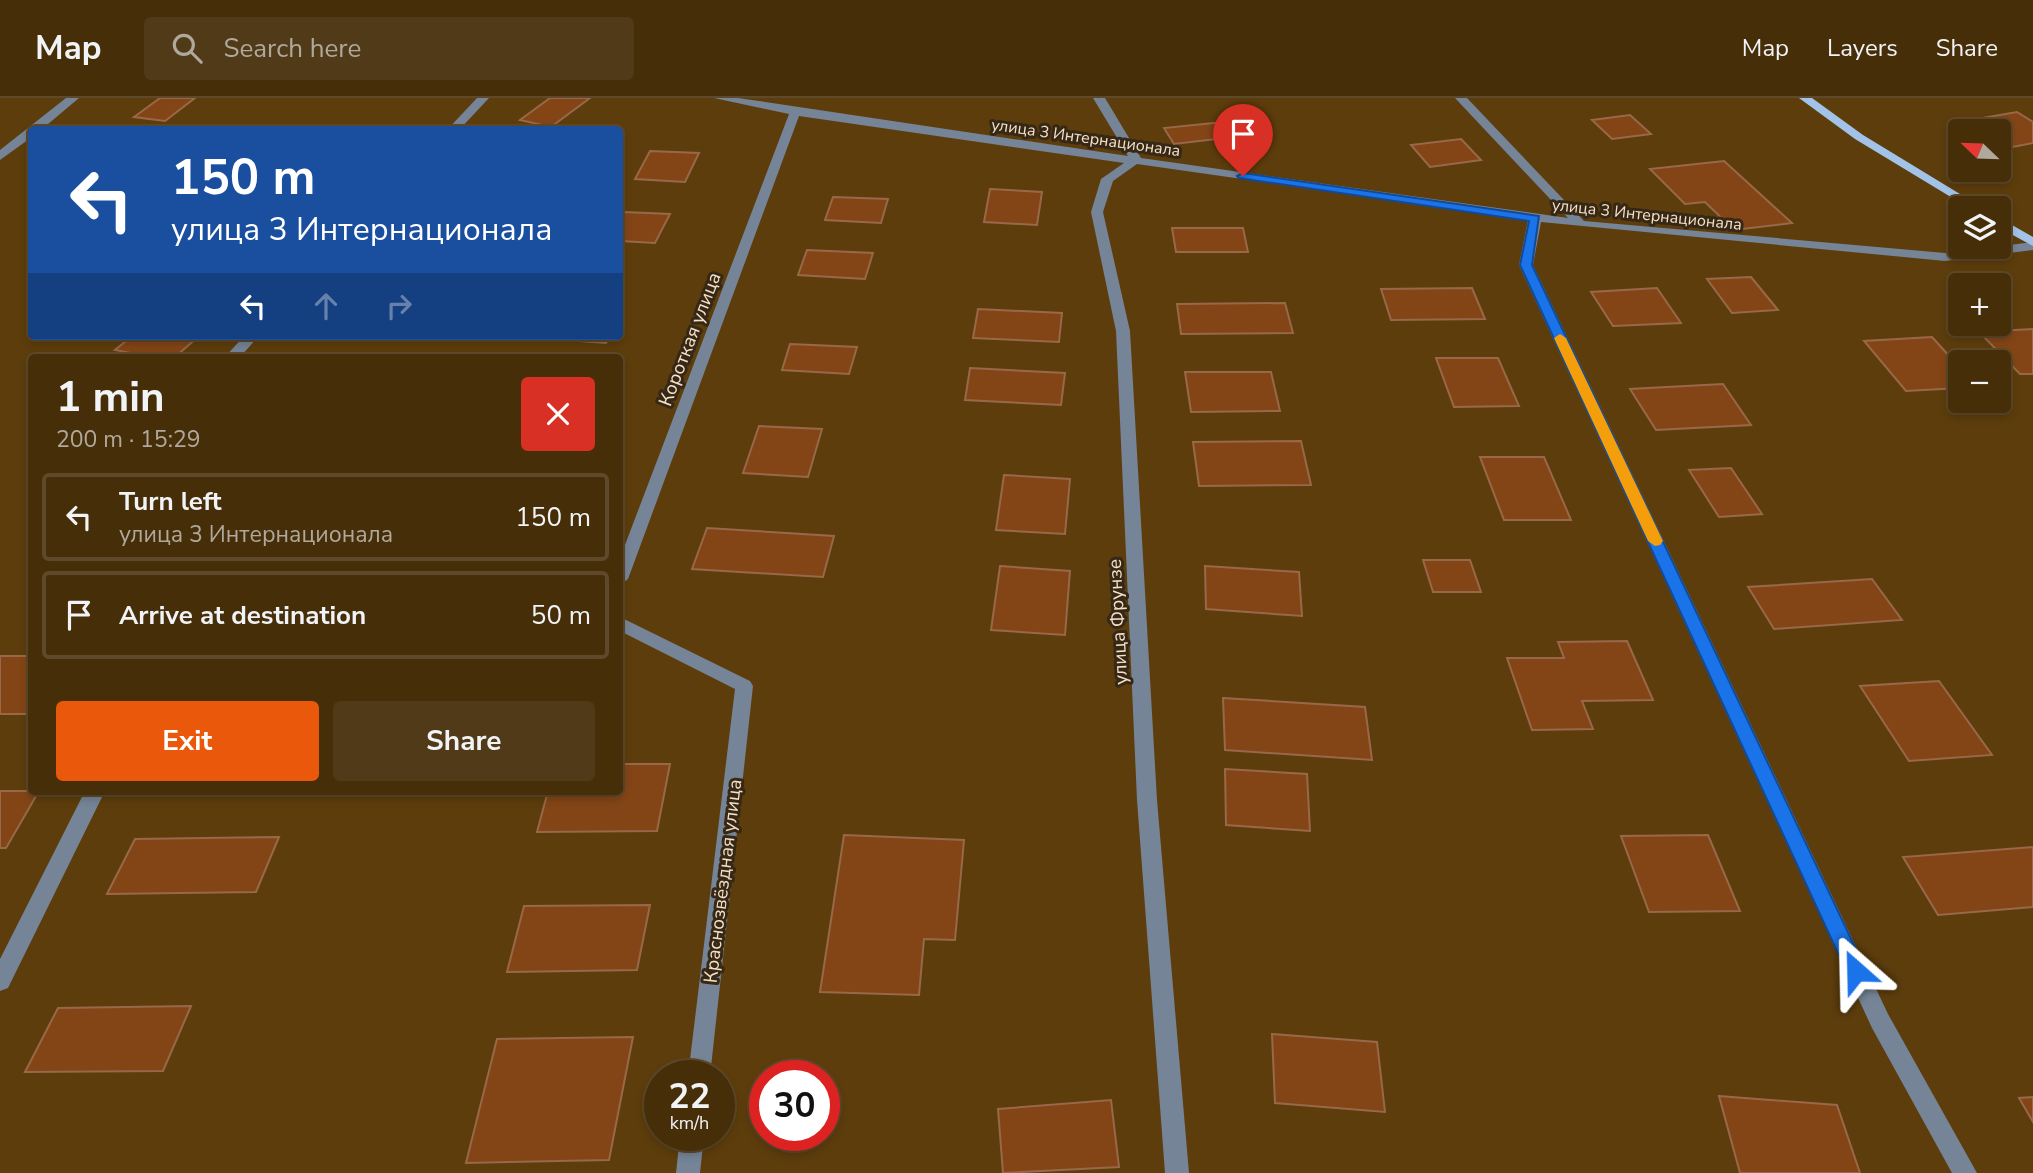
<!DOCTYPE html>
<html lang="en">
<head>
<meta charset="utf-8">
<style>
  :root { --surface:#462e09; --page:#503a17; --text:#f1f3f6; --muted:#b0a89c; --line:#5e4a2a; --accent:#ea580c }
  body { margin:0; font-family:"Nunito Sans",sans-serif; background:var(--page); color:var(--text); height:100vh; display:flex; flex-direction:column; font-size:26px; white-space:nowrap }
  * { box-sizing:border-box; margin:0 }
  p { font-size:23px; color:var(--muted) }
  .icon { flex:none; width:38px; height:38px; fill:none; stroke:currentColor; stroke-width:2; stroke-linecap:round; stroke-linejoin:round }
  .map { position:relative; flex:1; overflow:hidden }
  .details { position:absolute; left:28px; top:256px; width:595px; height:441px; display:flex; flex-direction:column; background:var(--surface); border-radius:7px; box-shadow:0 4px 10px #0003,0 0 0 2px var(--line) }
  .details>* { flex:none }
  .banner { position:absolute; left:28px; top:28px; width:595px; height:214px; border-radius:7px; box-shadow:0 4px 10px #0003,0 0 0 2px var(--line); background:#1a4fa0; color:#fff; overflow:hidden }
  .needle { width:46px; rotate:293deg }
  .buttons { position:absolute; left:1948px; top:21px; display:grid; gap:14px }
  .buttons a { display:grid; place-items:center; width:63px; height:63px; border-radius:7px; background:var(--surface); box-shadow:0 4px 10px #0003,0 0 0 2px var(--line); font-size:35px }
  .speed { position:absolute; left:644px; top:962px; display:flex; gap:14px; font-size:35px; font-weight:700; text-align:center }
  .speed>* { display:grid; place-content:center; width:91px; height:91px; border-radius:50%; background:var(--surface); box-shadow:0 4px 10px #0003,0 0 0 2px var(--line); line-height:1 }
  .speed small { font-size:18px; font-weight:400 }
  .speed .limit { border:10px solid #d22; background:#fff; color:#111 }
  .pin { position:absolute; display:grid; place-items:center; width:60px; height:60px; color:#fff; margin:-72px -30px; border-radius:50% 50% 50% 0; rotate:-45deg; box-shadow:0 0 7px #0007 }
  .pin .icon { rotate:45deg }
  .me { position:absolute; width:77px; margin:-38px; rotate:335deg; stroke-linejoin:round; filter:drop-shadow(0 0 5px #0008) }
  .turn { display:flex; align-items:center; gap:24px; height:147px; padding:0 28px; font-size:32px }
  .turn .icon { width:91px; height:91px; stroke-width:2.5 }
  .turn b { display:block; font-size:49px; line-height:60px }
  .lanes { display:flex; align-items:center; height:66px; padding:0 28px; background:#0003; justify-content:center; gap:35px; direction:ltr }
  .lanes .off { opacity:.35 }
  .round { display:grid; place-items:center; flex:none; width:74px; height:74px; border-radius:7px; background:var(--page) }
  .head { display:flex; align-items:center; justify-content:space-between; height:119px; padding:0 28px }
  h1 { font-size:42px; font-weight:700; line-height:52px }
  .cta { display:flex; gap:14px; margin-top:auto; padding:14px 28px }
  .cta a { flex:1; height:80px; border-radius:7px; background:var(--accent); color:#fff; font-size:28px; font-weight:700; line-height:80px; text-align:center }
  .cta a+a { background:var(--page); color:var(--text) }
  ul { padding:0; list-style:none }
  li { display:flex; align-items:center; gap:21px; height:88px; margin:0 14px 10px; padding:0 14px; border:4px solid var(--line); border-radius:7px }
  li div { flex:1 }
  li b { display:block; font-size:26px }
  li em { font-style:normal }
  header { display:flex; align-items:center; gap:42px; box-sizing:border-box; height:98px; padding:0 35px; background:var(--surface); border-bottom:2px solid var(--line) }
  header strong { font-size:33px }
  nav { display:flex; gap:38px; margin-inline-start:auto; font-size:24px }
  .search { width:490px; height:63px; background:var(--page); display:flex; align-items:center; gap:18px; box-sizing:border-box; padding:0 24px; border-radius:7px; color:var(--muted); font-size:26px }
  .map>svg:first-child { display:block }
  .building { fill:#834516; stroke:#986849; stroke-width:2 }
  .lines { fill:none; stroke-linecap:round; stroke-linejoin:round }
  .minor { fill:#758497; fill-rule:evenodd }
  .major { fill:#a2c2e8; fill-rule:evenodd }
  .route { fill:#1a73e8; stroke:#114b97; stroke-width:2 }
  .slow { fill:#f59e0b }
  .labels { text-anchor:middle; stroke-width:6; stroke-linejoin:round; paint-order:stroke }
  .far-street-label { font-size:16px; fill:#f4e1ca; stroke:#372815 }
  .street-label { font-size:19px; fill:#f4e1ca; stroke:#372815 }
</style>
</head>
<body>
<header>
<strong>Map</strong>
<div class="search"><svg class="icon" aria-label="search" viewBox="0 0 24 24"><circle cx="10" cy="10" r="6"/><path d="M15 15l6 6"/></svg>Search here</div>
<nav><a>Map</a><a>Layers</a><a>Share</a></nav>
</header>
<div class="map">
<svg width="2033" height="1075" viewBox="0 0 2033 1075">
  <rect width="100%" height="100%" fill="#5d3d0c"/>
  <path class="building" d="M160,0H195L165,23L134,19Z
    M550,0H590L551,29L520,22Z
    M2017,14L2033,24V45L2002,51L1998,49V33H1974L1959,24Z
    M1630,17L1651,36L1612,41L1592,22Z
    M1223,24L1234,39L1174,46L1164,30Z
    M1461,41L1481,62L1430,69L1411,47Z
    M650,53L699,55L685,84L635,81Z
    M1724,63L1792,125L1734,132L1705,104L1685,106L1650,71Z
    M990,91L1042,94L1037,127L984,124Z
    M833,99L888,101L881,125L825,122Z
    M624,114L670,116L655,145L620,143V122Z
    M1172,130H1243L1248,154H1176Z
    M807,152L873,155L865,181L798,177Z
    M1751,179L1778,212L1732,215L1707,181Z
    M1472,190L1485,221L1391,222L1381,191Z
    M1657,190L1681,225L1613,228L1591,194Z
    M1285,205L1293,235L1181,236L1177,206Z
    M978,211L1062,215L1059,244L973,240Z
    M2033,231V276H2020L1979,234Z
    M132,238H199L175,259H151L115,252Z
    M507,238H610L606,245Z
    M1932,239L1960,270V290L1906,293L1864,243Z
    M790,246L857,249L849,276L782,272Z
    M1436,260H1498L1519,308L1454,309Z
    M970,270L1065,275L1061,307L965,302Z
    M1185,274H1271L1280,313L1191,314Z
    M1723,286L1751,327L1656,332L1630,291Z
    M759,328L822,331L808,379L743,375Z
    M1301,343L1311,387L1199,388L1193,344Z
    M1480,359H1544L1571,422H1504Z
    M1731,370L1762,416L1719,419L1689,372Z
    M1004,377L1070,381L1065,436L996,432Z
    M707,430L834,438L823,479L692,471Z
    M1423,462H1470L1481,494H1433Z
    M1000,468L1070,473L1065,537L991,532Z
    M1205,468L1299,474L1302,518L1206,511Z
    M1872,481L1902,522L1774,531L1748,489Z
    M1627,543L1653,602L1582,603L1593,631L1532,632L1507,560H1564L1558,544Z
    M0,558H32V616H0Z
    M1939,583L1992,657L1909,663L1860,588Z
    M1223,600L1365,609L1372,662L1225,652Z
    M620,666H670L657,733L537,734L548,693H620Z
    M1225,671L1307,676L1310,733L1226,727Z
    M0,693H39L6,750H0Z
    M844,737L964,742L955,842L924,841L919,897L820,894Z
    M1708,737L1740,813L1649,814L1621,738Z
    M279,739L256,794L107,796L135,741Z
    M2033,749V809L1938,817L1903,759Z
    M650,807L637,872L507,874L524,808Z
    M191,908L163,973L25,974L58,910Z
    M1272,936L1377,944L1385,1014L1275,1005Z
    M633,939L609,1062L466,1065L497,941Z
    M1719,998L1837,1007L1860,1075H1740Z
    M2033,999V1024L2019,1000Z
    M1111,1002L1119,1069L1003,1075L998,1011Z"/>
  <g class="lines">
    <path class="minor" d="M66,0H79L41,32H32V39L0,62V52Z
      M477,0H489L459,32H447Z
      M714,0H738L1128,58L1093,0H1105L1141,60L1568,120L1455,0H1467L1584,123L1945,155L2033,144V152L1945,163L1541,124L1533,167L1888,916L1977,1075H1952L1872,930L1519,167L1528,122L1137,66L1113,83L1103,114L1130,233L1157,702L1189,1075H1165L1137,702L1116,233L1091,114L1101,81L1124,65L799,18L628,481L620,487V460L789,16Z
      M244,238H259L240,259H225Z
      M620,519L750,583L753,588L710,978H688L735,591L620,533Z
      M85,693H105L8,890L0,893V861Z
      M680,1038H704L700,1075H676Z"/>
    <path class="major" d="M1799,0H1812L1863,37L1983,110H1969L1855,41Z
      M1998,119L2033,139V148L1998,129Z"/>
  </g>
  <path class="route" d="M1243,75L1539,118L1532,167L1863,866L1866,873L1863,879L1856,882L1849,879L1520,167L1529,123L1239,80L1237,78Z"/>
  <path class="slow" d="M1560,236L1566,240L1663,443L1660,447L1655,448L1648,443L1554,240Z"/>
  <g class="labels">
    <g class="far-street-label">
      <text transform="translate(1086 39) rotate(8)" y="6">улица 3 Интернационала</text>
      <text transform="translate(1647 116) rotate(6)" y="6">улица 3 Интернационала</text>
    </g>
    <g class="street-label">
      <text transform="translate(689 241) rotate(-69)" y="7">Короткая улица</text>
      <text transform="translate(1117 524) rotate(-93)" y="7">улица Фрунзе</text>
      <text transform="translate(722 783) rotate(-83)" y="7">Краснозвёздная улица</text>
    </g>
  </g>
</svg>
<div class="buttons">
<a><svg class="needle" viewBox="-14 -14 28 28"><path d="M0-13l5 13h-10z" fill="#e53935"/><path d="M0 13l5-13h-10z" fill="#b0a89c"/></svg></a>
<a><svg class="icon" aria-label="layers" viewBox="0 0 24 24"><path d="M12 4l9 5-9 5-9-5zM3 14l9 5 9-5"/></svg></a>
<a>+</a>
<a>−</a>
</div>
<div class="speed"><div>22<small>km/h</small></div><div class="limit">30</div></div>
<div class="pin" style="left:1243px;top:78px;background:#d93025"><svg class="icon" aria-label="arrive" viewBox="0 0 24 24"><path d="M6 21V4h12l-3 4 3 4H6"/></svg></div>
<svg class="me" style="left:1856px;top:873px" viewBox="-20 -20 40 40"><path d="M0-17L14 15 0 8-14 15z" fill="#1a73e8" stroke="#fff" stroke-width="4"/></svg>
<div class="banner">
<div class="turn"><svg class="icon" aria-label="left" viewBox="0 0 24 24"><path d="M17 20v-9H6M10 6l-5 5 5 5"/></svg><div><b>150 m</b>улица 3 Интернационала</div></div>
<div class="lanes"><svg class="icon" aria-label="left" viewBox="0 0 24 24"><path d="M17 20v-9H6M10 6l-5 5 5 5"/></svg><svg class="icon off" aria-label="ahead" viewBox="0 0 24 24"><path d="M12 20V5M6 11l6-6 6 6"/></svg><svg class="icon off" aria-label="right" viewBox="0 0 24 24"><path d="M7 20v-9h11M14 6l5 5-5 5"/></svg></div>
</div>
<section class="details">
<div class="head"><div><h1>1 min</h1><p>200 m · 15:29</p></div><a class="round" style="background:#d93025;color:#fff"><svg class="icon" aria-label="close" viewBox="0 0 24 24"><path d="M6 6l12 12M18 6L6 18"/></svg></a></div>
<ul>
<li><svg class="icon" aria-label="left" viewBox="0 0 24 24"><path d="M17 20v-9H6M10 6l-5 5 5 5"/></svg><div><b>Turn left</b><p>улица 3 Интернационала</p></div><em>150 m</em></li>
<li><svg class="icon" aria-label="arrive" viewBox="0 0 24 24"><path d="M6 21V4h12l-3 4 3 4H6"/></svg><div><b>Arrive at destination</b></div><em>50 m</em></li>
</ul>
<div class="cta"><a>Exit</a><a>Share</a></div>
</section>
</div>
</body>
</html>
